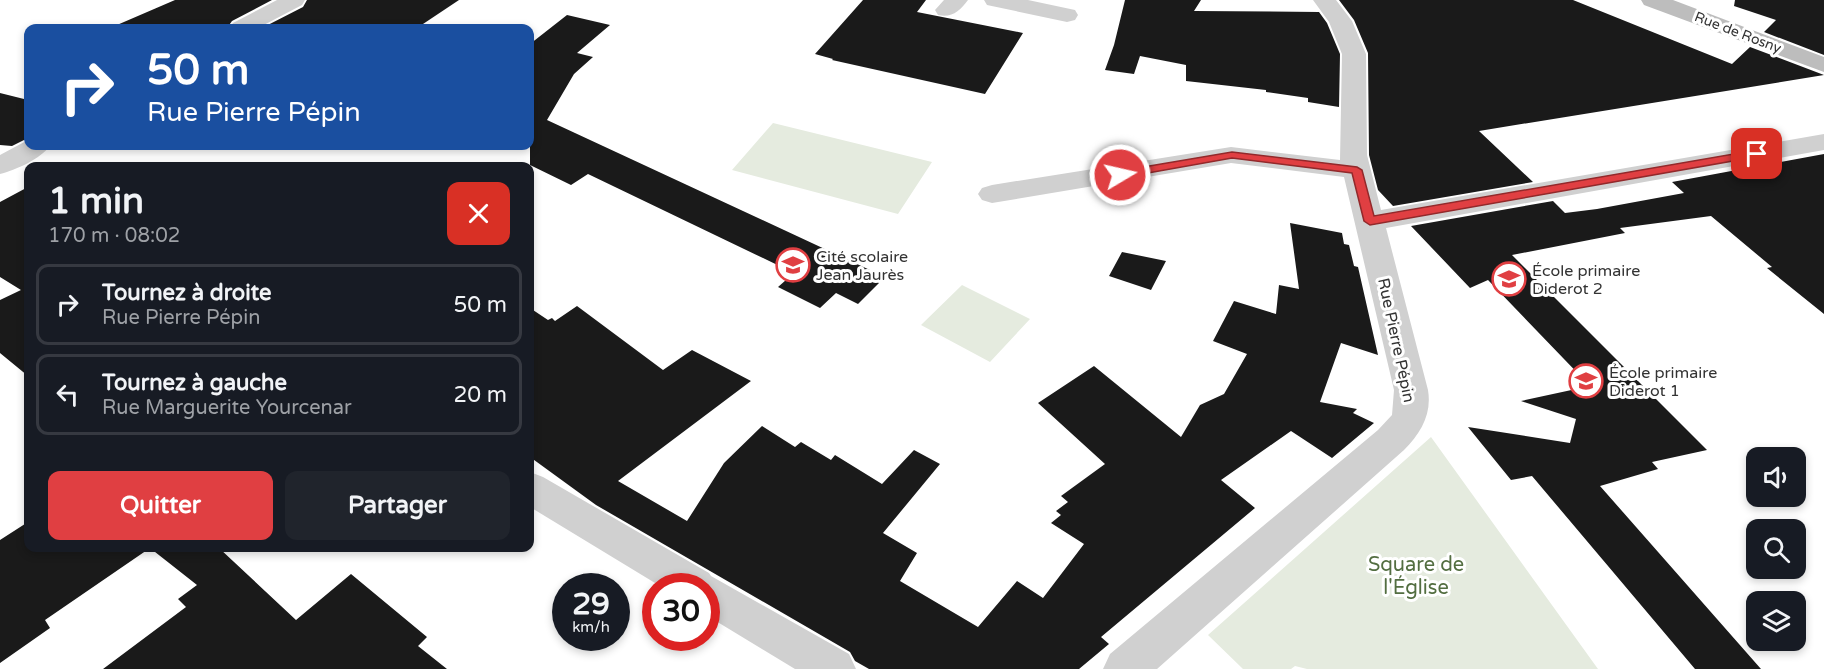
<!DOCTYPE html>
<html lang="fr">
<head>
<meta charset="utf-8">
<style>
  :root { --surface:#171b24; --page:#20242c; --text:#f1f3f6; --muted:#9ea1a6; --line:#363941; --accent:#e03f42 }
  body { margin:0; font-family:"Varela Round",sans-serif; background:var(--page); color:var(--text); height:100vh; display:flex; flex-direction:column; font-size:22px; white-space:nowrap }
  * { box-sizing:border-box; margin:0 }
  p { font-size:20px; color:var(--muted) }
  .icon { flex:none; width:33px; height:33px; fill:none; stroke:currentColor; stroke-width:2; stroke-linecap:round; stroke-linejoin:round }
  .map { position:relative; flex:1; overflow:hidden }
  .panel { position:absolute; left:24px; top:162px; width:510px; height:390px; display:flex; flex-direction:column; background:var(--surface); border-radius:12px; box-shadow:0 3px 9px #0003 }
  .panel>* { flex:none }
  .hud { position:absolute; left:24px; top:24px; width:510px; height:126px; border-radius:12px; box-shadow:0 3px 9px #0003; background:#1a4fa0; color:#fff; overflow:hidden }
  .controls { position:absolute; left:1746px; top:447px; display:grid; gap:12px }
  .controls a { display:grid; place-items:center; width:60px; height:60px; border-radius:12px; background:var(--surface); box-shadow:0 3px 9px #0003; font-size:30px }
  .speed { position:absolute; left:552px; top:573px; display:flex; gap:12px; font-size:30px; font-weight:700; text-align:center }
  .speed>* { display:grid; place-content:center; width:78px; height:78px; border-radius:50%; background:var(--surface); box-shadow:0 3px 9px #0003; line-height:1 }
  .speed small { font-size:15px; font-weight:400 }
  .speed .limit { border:9px solid #d22; background:#fff; color:#111 }
  .pin { position:absolute; display:grid; place-items:center; width:51px; height:51px; color:#fff; margin:-26px; border-radius:12px; box-shadow:0 3px 9px #0006 }
  .me { position:absolute; width:66px; margin:-33px; rotate:81deg; stroke-linejoin:round; filter:drop-shadow(0 0 4px #0008) }
  .turn { display:flex; align-items:center; gap:21px; height:126px; padding:0 24px; font-size:27px }
  .turn .icon { width:78px; height:78px; stroke-width:2.5 }
  .turn b { display:block; font-size:42px; line-height:51px }
  .round { display:grid; place-items:center; flex:none; width:63px; height:63px; border-radius:12px; background:var(--page) }
  .headline { display:flex; align-items:center; justify-content:space-between; height:102px; padding:0 24px }
  h1 { font-size:36px; font-weight:800; line-height:45px }
  .primary-button { display:flex; gap:12px; margin-top:auto; padding:12px 24px }
  .primary-button a { flex:1; height:69px; border-radius:12px; background:var(--accent); color:#fff; font-size:24px; font-weight:800; line-height:69px; text-align:center }
  .primary-button a+a { background:var(--page); color:var(--text) }
  ul { padding:0; list-style:none }
  li { display:flex; align-items:center; gap:18px; height:81px; margin:0 12px 9px; padding:0 12px; border:3px solid var(--line); border-radius:12px }
  li div { flex:1 }
  li b { display:block; font-size:22px }
  li em { font-style:normal }
  .map>svg:first-child { display:block }
  .green { fill:#e5ebdf }
  .building { fill:#1a1a1a }
  .lines { fill:none; stroke-linecap:round; stroke-linejoin:round }
  .street { fill:#d0d0d0; fill-rule:evenodd }
  .secondary { fill:#bdbdbd; fill-rule:evenodd }
  .route { fill:#e03f42; stroke:#92292b; stroke-width:1.5 }
  .labels { text-anchor:middle; stroke-width:6; stroke-linejoin:round; paint-order:stroke }
  .far-street-label { font-size:14px; fill:#333; stroke:#fff }
  .poi-label { font-size:16px; fill:#333; stroke:#fff; text-anchor:start }
  .street-label { font-size:16px; fill:#333; stroke:#fff }
  .near-park-label { font-size:20px; fill:#536e41; stroke:#fff }
</style>
</head>
<body>
<div class="map">
<svg width="1824" height="669" viewBox="0 0 1824 669">
  <rect width="100%" height="100%" fill="#fff"/>
  <path class="green" d="M773,123L932,162L898,214L732,170Z
    M962,285L1030,319L990,362L921,325Z
    M1431,437L1598,669H1307L1295,666L1291,669H1243L1208,635Z"/>
  <path class="building" d="M175,0H272L232,21L227,28H110Z
    M307,0H459L417,28H262L303,7Z
    M863,0H926L917,12L1023,33L985,94L832,60L833,59L815,54Z
    M1125,0H1201L1194,11L1319,12L1327,23L1340,54L1339,107L1308,102V98L1266,92V90L1186,81V65L1140,56L1134,74L1105,70L1114,45Z
    M1339,0H1573L1732,64L1750,47L1824,75L1479,131L1533,182L1393,206L1378,190L1369,155L1368,53L1354,20Z
    M1735,0H1824V55L1764,32L1776,20L1734,6Z
    M567,15L610,25L577,53L593,57L574,74L547,120L885,277L858,304L836,293L820,308L778,287L794,273L588,174L571,185L530,165V44Z
    M0,93L28,100V138L12,146L0,145Z
    M1824,154V314L1767,268L1772,267L1711,216L1620,228L1625,233L1512,255L1707,450L1652,462L1658,469L1600,486L1761,669H1695L1532,476L1511,480L1468,427L1570,443L1576,419L1521,401L1590,386L1488,280L1470,288L1411,226L1553,201L1565,213L1597,209L1684,193L1672,182Z
    M28,187V376L0,353V300L21,290L0,277V202Z
    M1290,223L1342,233L1344,244L1349,245L1354,266L1358,267L1378,355L1341,343L1320,402L1357,409L1353,413L1374,423L1332,458L1291,431L1221,480L1255,508L1101,637L1109,644L1079,669H869L855,661L850,652L596,505L530,457V308L548,320L552,318L555,321L577,306L663,370L692,350L751,381L618,481L687,521L724,463L762,426L795,447L801,442L831,460L835,455L882,484L914,450L940,464L883,533L917,553L900,581L978,627L1017,581L1043,598L1084,544L1051,523L1061,515L1056,511L1068,502L1061,496L1105,464L1038,403L1094,366L1181,437L1200,405L1224,394L1247,354L1213,341L1234,301L1276,314L1279,285L1299,289Z
    M1122,252L1166,261L1151,290L1109,276Z
    M28,522V548H219L296,620L351,574L427,637L418,646L447,669H103L186,607L178,599L197,585L150,548L45,620L50,628L0,663V540Z"/>
  <g class="lines">
    <path class="street" d="M277,0H305L302,5L258,28H229L233,23Z
      M944,0H968C960,11 952,18 938,15L935,10Z
      M984,0H1028L1075,10L1078,15L1075,20L1067,22L987,5Z
      M1313,0H1336L1352,21L1366,54L1367,155L1381,210L1824,134V150L1386,228L1428,390C1432,414 1421,433 1404,450L1157,669H1103L1110,654L1378,430L1392,415L1394,390L1344,177L1231,163L992,203L982,200L978,194L982,188L992,185L1231,147L1340,160L1342,54L1329,22Z
      M28,140V146H50C40,159 16,170 0,174V155Z
      M530,472L543,477L709,573L711,576L849,654L856,669H795L706,615V586H660L530,507Z"/>
    <path class="secondary" d="M1641,0H1673L1824,57V72L1644,5Z"/>
  </g>
  <path class="route" d="M1757,150L1761,151V156L1370,225L1364,221L1352,173L1232,158L1120,178L1114,175L1120,171L1232,152L1357,167L1362,170L1374,216Z"/>
  <defs>
    <symbol id="school-ring" viewBox="-11 -11 22 22"><circle r="9.5" fill="#fff" stroke="#e03f42" stroke-width="1.5"/><path d="M0-5L7-2L0 1L-7-2ZM-4 1L0 2.5L4 1V4Q0 6-4 4Z" fill="#e03f42"/></symbol>
  </defs>
  <g fill-rule="evenodd">
    <use href="#school-ring" x="774" y="246" width="38" height="38"/>
    <use href="#school-ring" x="1490" y="260" width="38" height="38"/>
    <use href="#school-ring" x="1567" y="362" width="38" height="38"/>
  </g>
  <g class="labels">
    <g class="far-street-label">
      <text transform="translate(1738 32) rotate(21)" y="5">Rue de Rosny</text>
    </g>
    <g class="poi-label">
      <text x="816" y="262">Cité scolaire<tspan x="816" dy="18">Jean Jaurès</tspan></text>
      <text x="1532" y="276">École primaire<tspan x="1532" dy="18">Diderot 2</tspan></text>
      <text x="1609" y="378">École primaire<tspan x="1609" dy="18">Diderot 1</tspan></text>
    </g>
    <g class="street-label">
      <text transform="translate(1397 340) rotate(78)" y="6">Rue Pierre Pépin</text>
    </g>
    <g class="near-park-label">
      <text x="1416" y="571">Square de<tspan x="1416" dy="23">l'Église</tspan></text>
    </g>
  </g>
</svg>
<div class="controls">
<a><svg class="icon" aria-label="sound" viewBox="0 0 24 24"><path d="M4 9h4l5-4v14l-5-4H4zM17 9q2 3 0 6"/></svg></a>
<a><svg class="icon" aria-label="search" viewBox="0 0 24 24"><circle cx="10" cy="10" r="6"/><path d="M15 15l6 6"/></svg></a>
<a><svg class="icon" aria-label="layers" viewBox="0 0 24 24"><path d="M12 4l9 5-9 5-9-5zM3 14l9 5 9-5"/></svg></a>
</div>
<div class="speed"><div>29<small>km/h</small></div><div class="limit">30</div></div>
<div class="pin" style="left:1757px;top:154px;background:#d93025"><svg class="icon" aria-label="arrive" viewBox="0 0 24 24"><path d="M6 21V4h12l-3 4 3 4H6"/></svg></div>
<svg class="me" style="left:1120px;top:175px" viewBox="-20 -20 40 40"><circle r="17" fill="#e03f42" stroke="#fff" stroke-width="3"/><path d="M0-11L8 9 0 5-8 9z" fill="#fff"/></svg>
<div class="hud">
<div class="turn"><svg class="icon" aria-label="right" viewBox="0 0 24 24"><path d="M7 20v-9h11M14 6l5 5-5 5"/></svg><div><b>50 m</b>Rue Pierre Pépin</div></div>
</div>
<section class="panel">
<div class="headline"><div><h1>1 min</h1><p>170 m · 08:02</p></div><a class="round" style="background:#d93025;color:#fff"><svg class="icon" aria-label="close" viewBox="0 0 24 24"><path d="M6 6l12 12M18 6L6 18"/></svg></a></div>
<ul>
<li><svg class="icon" aria-label="right" viewBox="0 0 24 24"><path d="M7 20v-9h11M14 6l5 5-5 5"/></svg><div><b>Tournez à droite</b><p>Rue Pierre Pépin</p></div><em>50 m</em></li>
<li><svg class="icon" aria-label="left" viewBox="0 0 24 24"><path d="M17 20v-9H6M10 6l-5 5 5 5"/></svg><div><b>Tournez à gauche</b><p>Rue Marguerite Yourcenar</p></div><em>20 m</em></li>
</ul>
<div class="primary-button"><a>Quitter</a><a>Partager</a></div>
</section>
</div>
</body>
</html>
